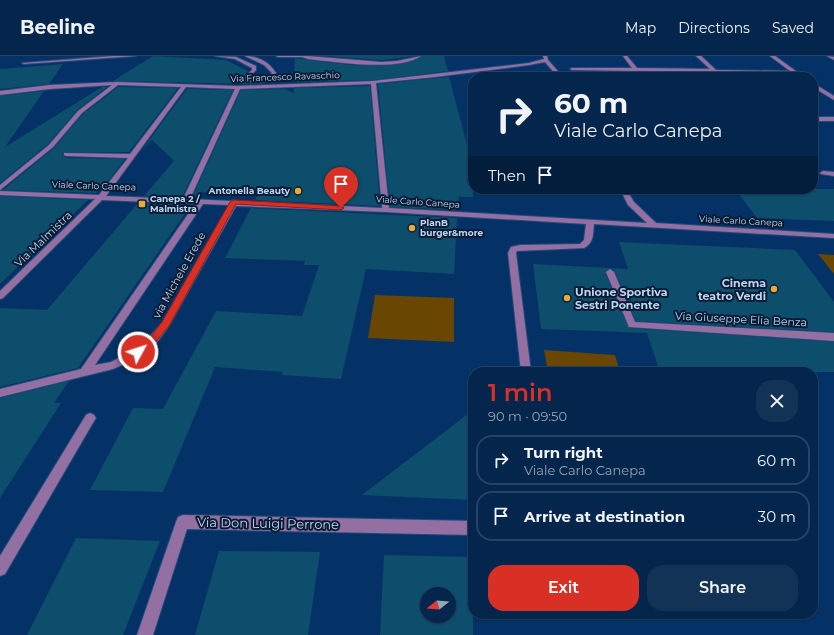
<!DOCTYPE html>
<html lang="en">
<head>
<meta charset="utf-8">
<style>
  :root { --surface:#04264c; --page:#123256; --text:#f1f3f6; --muted:#97a5b5; --line:#254364; --accent:#d93025 }
  body { margin:0; font-family:Montserrat,sans-serif; background:var(--page); color:var(--text); height:100vh; display:flex; flex-direction:column; font-size:15px; white-space:nowrap }
  * { box-sizing:border-box; margin:0 }
  p { font-size:13px; color:var(--muted) }
  .icon { flex:none; width:22px; height:22px; fill:none; stroke:currentColor; stroke-width:2; stroke-linecap:round; stroke-linejoin:round }
  .map { position:relative; flex:1; overflow:hidden }
  .panel { position:absolute; left:468px; top:311px; width:350px; height:252px; display:flex; flex-direction:column; background:var(--surface); border-radius:16px; box-shadow:0 1px 3px #0004,0 0 0 1px var(--line) }
  .panel>* { flex:none }
  .top-card { position:absolute; left:468px; top:16px; width:350px; height:122px; border-radius:16px; box-shadow:0 1px 3px #0004,0 0 0 1px var(--line); background:#04264c; color:var(--text); overflow:hidden }
  .needle { width:26px; rotate:253deg }
  .buttons { position:absolute; left:420px; top:531px; display:grid; gap:8px }
  .buttons a { display:grid; place-items:center; width:36px; height:36px; border-radius:50%; background:var(--surface); box-shadow:0 1px 3px #0004,0 0 0 1px var(--line); font-size:20px }
  .pin { position:absolute; display:grid; place-items:center; width:34px; height:34px; color:#fff; margin:-41px -17px; border-radius:50% 50% 50% 0; rotate:-45deg; box-shadow:0 0 4px #0007 }
  .pin .icon { rotate:45deg }
  .me { position:absolute; width:44px; margin:-22px; rotate:50deg; stroke-linejoin:round; filter:drop-shadow(0 0 3px #0008) }
  .turn { display:flex; align-items:center; gap:14px; height:84px; padding:0 20px; font-size:18px }
  .turn .icon { width:52px; height:52px; stroke-width:2.5 }
  .turn b { display:block; font-size:28px; line-height:34px }
  .then { display:flex; align-items:center; height:38px; padding:0 20px; background:#0003; gap:8px; font-size:15px }
  .round { display:grid; place-items:center; flex:none; width:42px; height:42px; border-radius:16px; background:var(--page) }
  .head { display:flex; align-items:center; justify-content:space-between; height:68px; padding:0 20px }
  h1 { font-size:24px; font-weight:600; line-height:30px; color:var(--accent) }
  .action { display:flex; gap:8px; margin-top:auto; padding:8px 20px }
  .action a { flex:1; height:46px; border-radius:16px; background:var(--accent); color:#fff; font-size:16px; font-weight:600; line-height:46px; text-align:center }
  .action a+a { background:var(--page); color:var(--text) }
  ul { padding:0; list-style:none }
  li { display:flex; align-items:center; gap:12px; height:50px; margin:0 8px 6px; padding:0 12px; border:2px solid var(--line); border-radius:16px }
  li div { flex:1 }
  li b { display:block; font-size:15px }
  li em { font-style:normal }
  header { display:flex; align-items:center; gap:24px; box-sizing:border-box; height:56px; padding:0 20px; background:var(--surface); border-bottom:1px solid var(--line) }
  header strong { font-size:19px }
  nav { display:flex; gap:22px; margin-inline-start:auto; font-size:14px }
  .map>svg:first-child { display:block }
  .green { fill:#694602 }
  .building { fill:#0d4e6c; fill-rule:evenodd }
  .lines { fill:none; stroke-linecap:round; stroke-linejoin:round }
  .minor-casing { stroke:#224c7d; stroke-width:2 }
  .minor { fill:#936fa2; fill-rule:evenodd }
  .route { fill:#d93025; stroke:#8d1f18 }
  .poi-dot { fill:#eca93a; stroke:#0a1c33; stroke-width:1.5 }
  .labels { text-anchor:middle; stroke-width:4; stroke-linejoin:round; paint-order:stroke }
  .far-street-label { font-size:9px; fill:#bdd5f5; stroke:#0a1c33 }
  .far-poi-label { font-size:9px; font-weight:bold; fill:#bdd5f5; stroke:#0a1c33; text-anchor:start }
  .street-label { font-size:11px; fill:#bdd5f5; stroke:#0a1c33 }
  .poi-label { font-size:11px; font-weight:bold; fill:#bdd5f5; stroke:#0a1c33; text-anchor:end }
  .near-street-label { font-size:13px; fill:#bdd5f5; stroke:#0a1c33 }
</style>
</head>
<body>
<header>
<strong>Beeline</strong>
<nav><a>Map</a><a>Directions</a><a>Saved</a></nav>
</header>
<div class="map">
<svg width="834" height="579" viewBox="0 0 834 579">
  <rect width="100%" height="100%" fill="#053266"/>
  <path class="green" d="M818,198L834,199V218Z
    M375,239L454,242V286L368,282Z
    M544,294L615,299L620,316H548Z"/>
  <path class="building" d="M153,0L226,4L248,15L243,21L245,26L256,28L113,25Z
    M326,0H414L382,4Z
    M422,0H444L448,15L373,24L294,26L295,2L350,9L383,10L411,6Z
    M63,8L49,28L0,33V13Z
    M449,21L473,111V141H459L458,154L390,151L378,28Z
    M370,30L380,150L255,144L259,137L200,136L196,142H192L241,34L285,33L294,37V32Z
    M102,31H107L77,54L48,88L0,127V40L44,35L5,91Z
    M118,31L178,32L129,96H63L62,99L66,102L125,103L106,128L96,137L3,134L54,92L83,58Z
    M187,33L233,34L182,141L144,140L174,105L152,84L142,94Z
    M735,133H834V165L757,162Z
    M0,140L88,144L0,228Z
    M138,147L191,149L78,312L0,331V252L47,254Z
    M251,152L457,162L454,218L366,213L341,323L282,319L283,316L215,311L163,436L90,434L133,352L163,353L216,255L302,260L319,209H304L305,205L225,202Z
    M619,186L795,194L834,246V276L636,265L615,215L611,212L628,213Z
    M533,208L609,212L605,217L629,272L834,286V316H660L647,277L541,273Z
    M69,325L54,347H61L0,442V342Z
    M473,354V444L362,439Z
    M76,482L160,485L123,579H27Z
    M219,495L320,496L308,579H195Z
    M384,499L473,501V579H380ZM427,538H449V560H427Z"/>
  <g class="lines">
    <defs>
      <path id="minor" d="M113,0H136L24,8L22,7Z
        M215,0L236,1L256,10V14L249,21L250,23C258,24 266,25 272,17L264,9L245,0C258,0 269,6 276,17C269,29 258,27 246,25L244,21L252,14V12L235,3Z
        M276,0H307L382,6L397,5L421,0C398,16 336,6 308,3L302,1H278Z
        M543,0H547L548,4L563,21H558L545,6L529,9L435,21L376,27L389,152L647,167L628,149L620,133H626L634,146L656,167L834,178V182L594,168C593,178 594,187 584,192L517,195L516,197L531,316H521L508,197L511,191L520,189L580,188L584,184L586,168L386,156L236,150L169,270L155,289L142,300L113,313L0,341V333L81,313L195,148L102,144L3,242L0,243V235L95,143L0,139V135L99,139L128,102L66,100L64,99V97L130,98L181,31L118,29L82,57L53,91L0,134V129L49,89L78,55L112,29L50,33L0,39V35L50,29L117,26L238,30L373,25L529,7L544,3ZM371,28L382,152L237,145L234,144L231,145L190,143L240,33ZM186,31L235,33L183,143L106,140ZM203,148L229,149L163,266L147,283L134,294L111,306L95,309Z
        M623,0H627L637,12L710,13L696,0H701L716,14L790,15L770,0H775L804,21H799L794,17L639,15L643,21H639L634,15L572,14L570,13L572,12H632Z
        M827,0L834,1V4Z
        M813,27L834,40V44L813,31Z
        M813,61H834V65H813Z
        M823,115L834,116V120L821,118L820,117Z
        M610,213L614,216L635,266L834,277V285L629,271L606,216Z
        M90,357L94,359L96,362L94,365L5,518L0,520V500L86,359Z
        M183,459L473,465V479L187,473L153,579H137L176,466L178,461Z"/>
    </defs>
    <use href="#minor" class="minor-casing"/>
    <use href="#minor" class="minor"/>
  </g>
  <path class="route" d="M234,144L341,150L344,152L341,154L236,148L169,270L154,288L141,299H135L133,296L148,284L162,266L230,146Z"/>
  <g class="poi-dot">
    <circle cx="298" cy="135" r="4"/>
    <rect x="138" y="144" width="8" height="8" rx="2"/>
    <circle cx="412" cy="172" r="4"/>
    <circle cx="774" cy="233" r="4"/>
    <circle cx="567" cy="242" r="4"/>
  </g>
  <g class="labels">
    <g class="far-street-label">
      <text transform="translate(285 21) rotate(-2)" y="3">Via Francesco Ravaschio</text>
      <text transform="translate(94 130) rotate(2)" y="3">Viale Carlo Canepa</text>
      <text transform="translate(418 146) rotate(4)" y="3">Viale Carlo Canepa</text>
      <text transform="translate(741 165) rotate(3)" y="3">Viale Carlo Canepa</text>
    </g>
    <g class="far-poi-label">
      <text x="290" y="138" text-anchor="end">Antonella Beauty</text>
      <text x="150" y="146">Canepa 2 /<tspan x="150" dy="10">Malmistra</tspan></text>
      <text x="420" y="170">PlanB<tspan x="420" dy="10">burger&amp;more</tspan></text>
    </g>
    <g class="street-label">
      <text transform="translate(43 183) rotate(-44)" y="4">Via Malmistra</text>
      <text transform="translate(179 219) rotate(-61)" y="4">via Michele Erede</text>
      <text transform="translate(741 263) rotate(3)" y="4">Via Giuseppe Elia Benza</text>
    </g>
    <g class="poi-label">
      <text x="766" y="231">Cinema<tspan x="766" dy="13">teatro Verdi</tspan></text>
      <text x="575" y="240" text-anchor="start">Unione Sportiva<tspan x="575" dy="13">Sestri Ponente</tspan></text>
    </g>
    <g class="near-street-label">
      <text transform="translate(268 467) rotate(1)" y="5">Via Don Luigi Perrone</text>
    </g>
  </g>
</svg>
<div class="buttons">
<a><svg class="needle" viewBox="-14 -14 28 28"><path d="M0-13l5 13h-10z" fill="#e53935"/><path d="M0 13l5-13h-10z" fill="#97a5b5"/></svg></a>
</div>
<div class="pin" style="left:341px;top:152px;background:#d93025"><svg class="icon" aria-label="arrive" viewBox="0 0 24 24"><path d="M6 21V4h12l-3 4 3 4H6"/></svg></div>
<svg class="me" style="left:138px;top:296px" viewBox="-20 -20 40 40"><circle r="17" fill="#d93025" stroke="#fff" stroke-width="3"/><path d="M0-11L8 9 0 5-8 9z" fill="#fff"/></svg>
<div class="top-card">
<div class="turn"><svg class="icon" aria-label="right" viewBox="0 0 24 24"><path d="M7 20v-9h11M14 6l5 5-5 5"/></svg><div><b>60 m</b>Viale Carlo Canepa</div></div>
<div class="then">Then<svg class="icon" aria-label="arrive" viewBox="0 0 24 24"><path d="M6 21V4h12l-3 4 3 4H6"/></svg></div>
</div>
<section class="panel">
<div class="head"><div><h1>1 min</h1><p>90 m · 09:50</p></div><a class="round"><svg class="icon" aria-label="close" viewBox="0 0 24 24"><path d="M6 6l12 12M18 6L6 18"/></svg></a></div>
<ul>
<li><svg class="icon" aria-label="right" viewBox="0 0 24 24"><path d="M7 20v-9h11M14 6l5 5-5 5"/></svg><div><b>Turn right</b><p>Viale Carlo Canepa</p></div><em>60 m</em></li>
<li><svg class="icon" aria-label="arrive" viewBox="0 0 24 24"><path d="M6 21V4h12l-3 4 3 4H6"/></svg><div><b>Arrive at destination</b></div><em>30 m</em></li>
</ul>
<div class="action"><a>Exit</a><a>Share</a></div>
</section>
</div>
</body>
</html>
